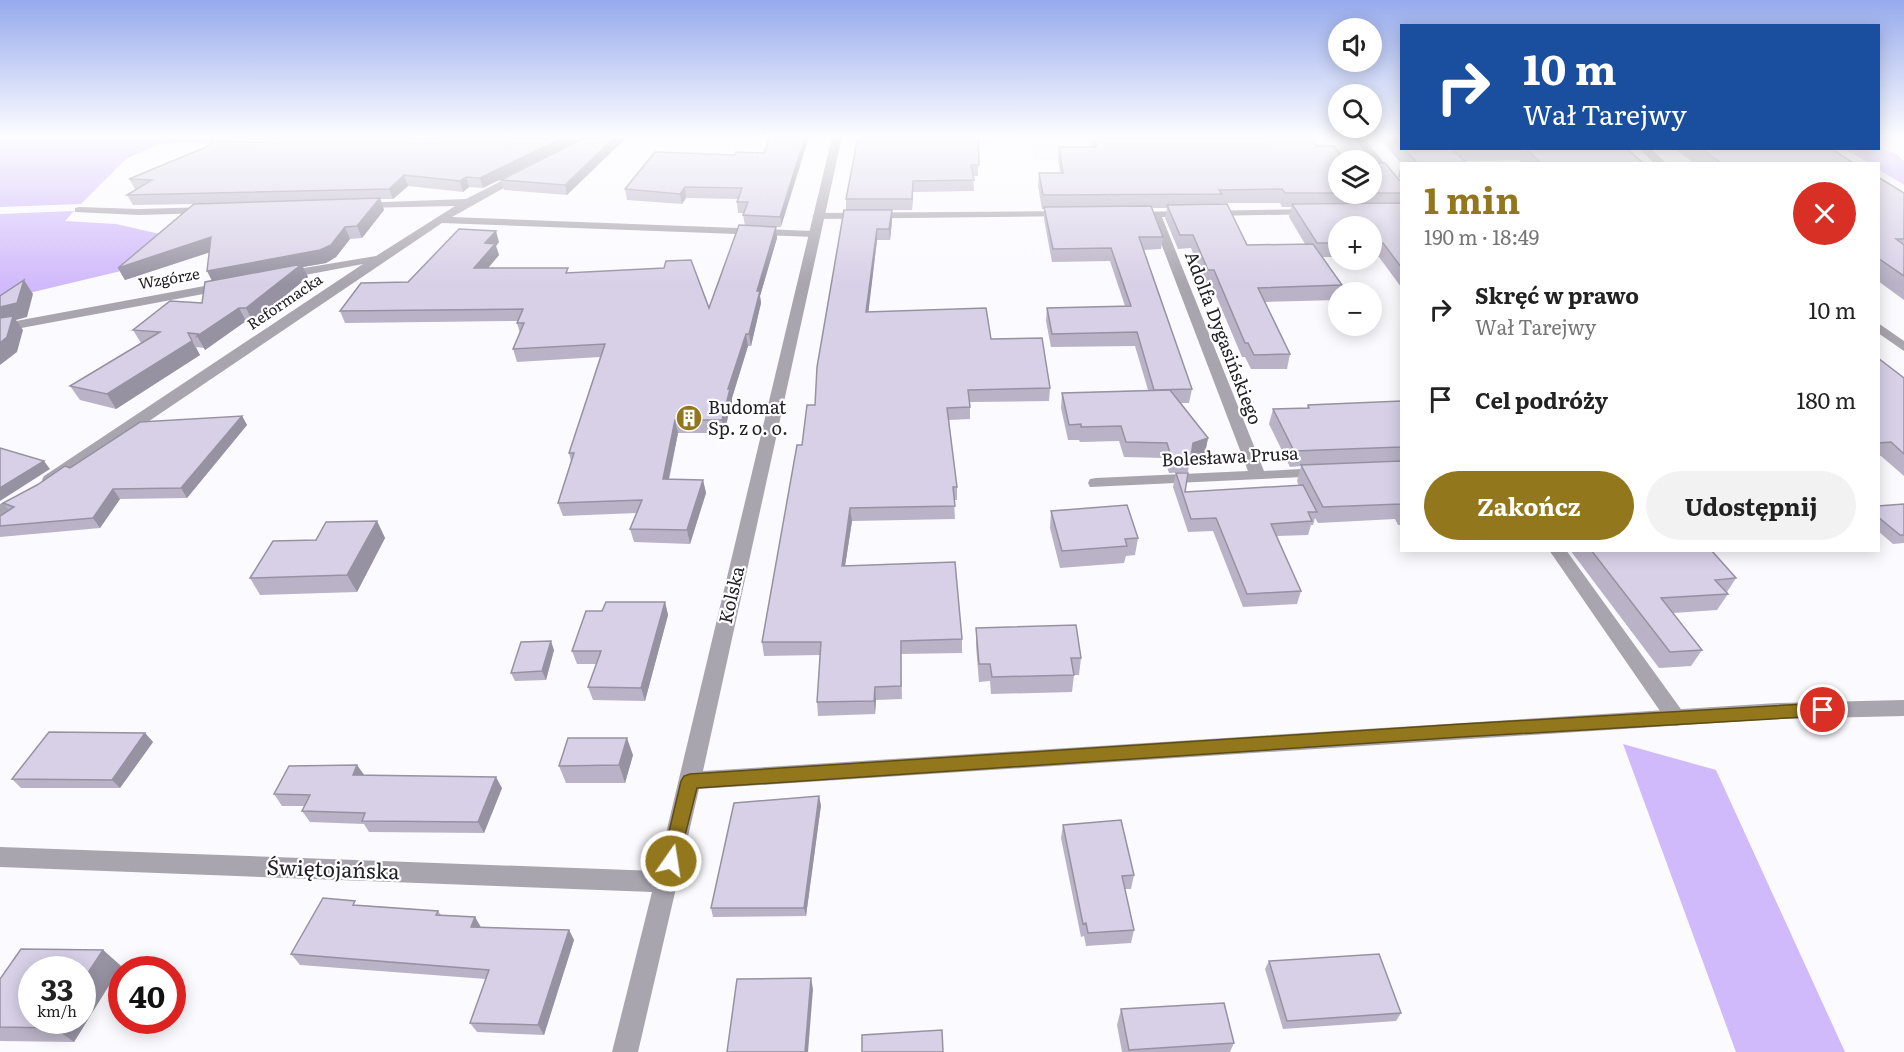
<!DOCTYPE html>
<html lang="pl">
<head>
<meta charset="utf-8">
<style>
  :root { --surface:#fff; --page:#f2f2f2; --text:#222; --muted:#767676; --accent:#92771d }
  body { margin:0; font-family:Literata,serif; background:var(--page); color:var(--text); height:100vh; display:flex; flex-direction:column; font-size:22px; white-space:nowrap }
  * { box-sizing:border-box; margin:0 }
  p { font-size:20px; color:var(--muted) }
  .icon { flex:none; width:33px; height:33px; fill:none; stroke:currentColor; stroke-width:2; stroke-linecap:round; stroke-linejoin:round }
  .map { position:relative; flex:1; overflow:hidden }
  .panel { position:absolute; left:1400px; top:162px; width:480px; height:390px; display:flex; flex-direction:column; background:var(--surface); border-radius:0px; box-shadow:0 3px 15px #0003 }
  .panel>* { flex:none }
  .banner { position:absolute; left:1400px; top:24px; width:480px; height:126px; border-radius:0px; box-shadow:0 3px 15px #0003; background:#1a4fa0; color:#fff; overflow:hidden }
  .tools { position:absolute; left:1328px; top:18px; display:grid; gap:12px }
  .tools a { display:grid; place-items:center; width:54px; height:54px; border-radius:50%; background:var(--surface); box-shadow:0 3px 15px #0003; font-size:30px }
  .speed { position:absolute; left:18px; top:956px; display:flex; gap:12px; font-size:30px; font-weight:700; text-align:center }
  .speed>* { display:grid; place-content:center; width:78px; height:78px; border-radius:50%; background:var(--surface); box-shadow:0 3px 15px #0003; line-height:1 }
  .speed small { font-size:15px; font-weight:400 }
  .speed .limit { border:9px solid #d22; background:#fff; color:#111 }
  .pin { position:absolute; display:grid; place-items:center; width:51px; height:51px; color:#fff; margin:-26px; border:3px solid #fff; border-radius:50%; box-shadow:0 2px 6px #0007 }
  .me { position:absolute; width:66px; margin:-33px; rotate:13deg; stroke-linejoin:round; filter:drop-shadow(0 0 4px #0008) }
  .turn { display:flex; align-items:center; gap:21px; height:126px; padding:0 24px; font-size:27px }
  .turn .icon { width:78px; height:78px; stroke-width:2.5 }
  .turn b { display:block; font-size:42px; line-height:51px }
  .round { display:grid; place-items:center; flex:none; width:63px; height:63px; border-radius:32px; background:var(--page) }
  .head { display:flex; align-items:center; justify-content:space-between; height:102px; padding:0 24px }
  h1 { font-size:36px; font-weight:700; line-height:45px; color:var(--accent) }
  .button { display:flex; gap:12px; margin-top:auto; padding:12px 24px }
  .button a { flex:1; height:69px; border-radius:36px; background:var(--accent); color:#fff; font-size:24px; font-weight:700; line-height:69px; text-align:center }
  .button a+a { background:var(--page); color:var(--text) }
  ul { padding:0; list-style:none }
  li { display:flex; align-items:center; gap:18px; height:90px; padding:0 24px }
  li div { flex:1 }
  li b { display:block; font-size:22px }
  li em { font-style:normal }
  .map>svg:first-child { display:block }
  .built { fill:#f1edf9 }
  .green { fill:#d1bafb }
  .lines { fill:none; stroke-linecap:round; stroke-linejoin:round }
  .minor { fill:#a9a5af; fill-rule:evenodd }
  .tertiary { fill:#a9a5af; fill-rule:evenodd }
  .wall { fill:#bab3c7; fill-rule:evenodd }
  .shaded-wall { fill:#9792a2 }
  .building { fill:#d8d0e7; stroke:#9792a2; stroke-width:1.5 }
  .route { fill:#92771d; stroke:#5f4d13; stroke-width:1.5 }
  .labels { text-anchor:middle; stroke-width:4.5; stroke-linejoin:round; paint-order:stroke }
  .far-street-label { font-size:15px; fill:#232029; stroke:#fff }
  .street-label { font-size:18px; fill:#232029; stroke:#fff }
  .poi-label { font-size:18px; fill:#232029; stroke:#fff; text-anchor:start }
  .near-street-label { font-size:21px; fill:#232029; stroke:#fff }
</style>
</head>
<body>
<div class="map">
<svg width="1904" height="1052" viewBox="0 0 1904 1052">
  <rect width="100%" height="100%" fill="#fbfaff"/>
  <path class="built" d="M1030,137H1331L1340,147L1359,151L1364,157L1034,160Z"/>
  <path class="green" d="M0,137H279L276,139L159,144L126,159L81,204L0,207Z
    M1878,147L1897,154L1904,161V185L1878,169V164L1869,163L1844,149Z
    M74,211L65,221L116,224L186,240L125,270L0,300V214Z
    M1623,744L1716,770L1845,1052H1736Z"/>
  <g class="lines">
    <path class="minor" d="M1353,137H1363L1401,183V193L1397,192Z
      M521,171L525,172V176L452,217L814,231L820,234L814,237L442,223L56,484H44L42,480L44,476L363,264L284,279L280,278V272L376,256L455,206L361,208L356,205L357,203L466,199Z
      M79,207L139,209L207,207L212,210L207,213L139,215L75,212V208Z
      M1313,209L1319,212L1317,214L1162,217L1264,471L1319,468L1327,473L1325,476L1090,487L1088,483L1090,479L1096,478L1248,471L1151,217H1131L1125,214L1127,212Z
      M1067,211L1073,214L1071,216L818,219L812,216L818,213Z
      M226,282L230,283L232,286L230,289L0,332V324Z
      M26,491L34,496L32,500L0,516V504Z
      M1549,550H1566L1683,712L1686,718L1683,724L1676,726L1669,724Z"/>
    <path class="tertiary" d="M832,137H842L703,771L1777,703L1904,700V716L1777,719L699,789L638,1052H612L652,892L0,867V847L657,871Z
      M1638,148H1650L1667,164H1655Z
      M1878,323L1904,341V351L1878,333Z"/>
  </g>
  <path class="wall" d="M585,137L483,188L469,187L463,192L408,186L393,199H380L384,210L362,238L350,239L336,257L326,263L303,267L308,277L253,322L246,321L205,350L204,348L196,347L200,355L116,409L80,400L70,386L141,343L133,330L202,303L212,280L209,252L125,280L118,268L194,204L133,205L127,195L136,189H135L129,179L263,142Z
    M586,137L567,195L504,190L501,180Z
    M770,137L781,227H776L777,238L760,296L761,303L751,346H748L732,398V401L724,433H678L669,480H703L706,493L690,544L634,542L630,529L637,513L563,516L558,503L571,461L569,453L600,357L517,362L513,349L520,333L517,323L518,321L345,323L340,311L408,282L499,242L496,246L499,255L488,268L569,273L709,308L745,225L743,215L744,213H738L737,202L738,199L686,198L682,204L627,200L625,189L735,155L764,153Z
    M978,137V176H973L974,191L913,192L912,210H892V221L890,240H877L868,312L991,339L1050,388L1049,401L970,402V419L949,420L957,487V500H954L955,519L852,521L845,566L962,639V653L901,654L902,699L876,700L875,714L818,716L817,702L820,655L764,656L762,642L802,445L815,405L846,210V199Z
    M1090,137H1310L1317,146L1338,160L1401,181V287L1379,257H1371V226H1338V257H1322L1342,285L1340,292H1338V300L1265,302L1290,354L1287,369H1251L1245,357H1242L1211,284H1205L1191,248L1178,249L1165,218L1167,208H1152L1163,237L1161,249L1144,250L1192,389L1189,403H1181L1208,438L1205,453L1190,458L1188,472L1169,473L1164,458L1124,457L1119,441L1080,442L1079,440H1068L1061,408L1062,393L1148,390L1135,346L1051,347L1046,321L1047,308L1125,306L1110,261L1052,262L1044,219V209H1042L1038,186L1039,173H1060L1058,160L1059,147H1092ZM1220,203H1280L1282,207H1291L1289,217L1305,244L1247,245L1220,205Z
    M1379,137H1401V148H1626L1644,164H1523L1519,160L1464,161L1467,164H1401Z
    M1674,148H1830L1855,164H1695Z
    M1401,165V180L1398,176Z
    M1878,177L1904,193V300L1878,281Z
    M1878,358L1904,378V476L1881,456H1878Z
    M1401,401V525H1398L1395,519L1318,523L1315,518L1313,525H1311L1308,535L1277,536L1301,591L1297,604L1243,607L1213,531L1188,532L1173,487L1176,473L1185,492L1299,486L1297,481L1301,466L1290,467L1269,424L1273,409L1307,408L1308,405Z
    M242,416L247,425L187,498L120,499L100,528L0,537V516L9,510L3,503L70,468Z
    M1904,504V543L1893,544L1878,531V506Z
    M1051,511L1138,538L1135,555L1126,556L1124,563L1060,568L1050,528Z
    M377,521L385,538L357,592L260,595L250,578L316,540Z
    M1570,550H1711L1736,578L1727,592L1728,594L1717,610L1673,613L1702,650L1691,666L1659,668Z
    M665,602L668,615L645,701L593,700L588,687L596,664H577L572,651L602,611Z
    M976,628L1081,658L1079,675H1074L1072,692L991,694L990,681L979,682L976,646Z
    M554,650L546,680L515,681L511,673Z
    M145,733L153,742L120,788H21L12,779Z
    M633,755L625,783H566L559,766Z
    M364,775L502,788L484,833L369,832L364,824L310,822L302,811L305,806H282L274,794Z
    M821,805L806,916L713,917L711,908Z
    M1063,825L1134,875L1131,889H1125L1134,930L1131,943L1086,946L1084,936L1081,937L1061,838Z
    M359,905L438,911L441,915L475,917L481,927L569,930L574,940L544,1035L477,1032L470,1023L486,979L300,965L291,954Z
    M103,950L121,966L74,1042L0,1041V979Z
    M1269,961L1401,1013L1396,1021L1283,1029L1265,969Z
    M1121,1009L1234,1043L1230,1052H1122L1117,1025Z"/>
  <path class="shaded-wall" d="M564,137H585L483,188L480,178Z
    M615,137H627L567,195L565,185Z
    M805,137H809L781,227L780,217Z
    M404,175L408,186L393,199L389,189Z
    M466,177L469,187L463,192L460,181Z
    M913,181V192L912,210V199Z
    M685,187L686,198L682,204L680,194Z
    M380,198L384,210L362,238L357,226Z
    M892,210V221L890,240L889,229Z
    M345,227L350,239L336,257L326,263L303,267L308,277L253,322L246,308L213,283L207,271Z
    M776,227L777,238L760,296L761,303L751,346L749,334L757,291Z
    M877,229V240L867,324L866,312Z
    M496,231L499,242L496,246L499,255L478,280L474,268L485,243Z
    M211,237L217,250L125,280L118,268Z
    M24,280L33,294L27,317L16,320L23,330L17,352L0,365V307Z
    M239,308L246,321L205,350L197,336Z
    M746,334L748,346L732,398V401L724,433L722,420L728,389Z
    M192,341L200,355L116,409L107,394Z
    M242,416L247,425L187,498L181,488Z
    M675,420L678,433L666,492L663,479Z
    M1208,438L1205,453L1190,458L1193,443Z
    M44,461L50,469L0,501V488Z
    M703,480L706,493L690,544L687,530Z
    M113,489L120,499L100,528L93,518Z
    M850,508L852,521L843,579L842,566Z
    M377,521L385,538L357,592L347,575Z
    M665,602L668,615L645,701L641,688Z
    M551,641L554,650L546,680L542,671Z
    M875,687L876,700L875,714L874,701Z
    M145,733L153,742L120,788L112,780Z
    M627,738L633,755L625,783L619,765Z
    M357,765L365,776L353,775Z
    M496,777L502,788L484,833L478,822Z
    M819,796L821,805L806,916L804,908Z
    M475,917L481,928L471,927Z
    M569,930L574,940L544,1035L538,1025Z
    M103,950L121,966L74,1042L54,1028L58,1020H82V982Z
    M811,978L813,989L808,1052H805Z"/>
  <path class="building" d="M274,137H411L420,139L434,137H564L480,178L466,177L460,181L404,175L389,189L127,195L152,180L129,179L204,148L212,142H263Z
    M586,137H615L565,185L501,180Z
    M770,137H805L780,217L743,215L748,202H737L742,188L685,187L680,194L625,189L655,152L735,155L736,152L764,153Z
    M858,137H978L979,165H971L974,180L913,181L912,199H846Z
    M1094,137H1310L1317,146H1334L1344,160H1338V193H1285L1282,189L1219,190L1222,194L1043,195L1039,173H1063L1059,147H1097Z
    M1394,137H1401V145Z
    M1404,148H1451L1467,164H1402V163H1417Z
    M1525,148H1626L1644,164H1542Z
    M1701,148H1830L1855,164H1722Z
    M1371,163H1385L1399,180L1401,181V193H1371Z
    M1878,177L1904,193V239H1896L1904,245V276L1878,258Z
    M380,198L357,226L345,227L331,245L320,250L207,271L211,237L118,268L194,204Z
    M1401,203V267L1383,243H1371V226H1338V243H1317L1292,204Z
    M1227,204L1247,245L1313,244L1342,285L1258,288L1290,354L1254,355L1248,343H1245L1214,270H1208L1193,235H1180L1167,205Z
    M1151,206L1163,237H1139L1192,389L1154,390L1137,332L1052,334L1047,308L1131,306L1111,248L1053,249L1044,207Z
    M844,210H892L889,229H877L866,312L986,308L991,339L1042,338L1050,388L968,390L970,407L947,408L957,487H953L955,506L850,508L842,566L955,562L962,639L901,641V686L875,687L874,701L817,702L821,642H762L797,445H802L807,405H815L817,367Z
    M739,225L776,227L757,291H760L749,334H746L728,389H730L722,420H675L663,479L703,480L687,530L630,529L642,500L558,503L574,453H569L605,344L513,349L524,323H517L523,309L340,311L361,283L408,282L459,229L496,231L485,243L495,244L474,268H568L566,273L664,268L666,261L691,260L709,308Z
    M302,264L246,308H239L197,336L198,334L188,333L192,341L107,394L70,386L160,332L133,330L170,301L202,303L205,282Z
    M24,280L17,303L0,307V296Z
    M13,316L7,337L0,343V318Z
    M1878,358L1904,378V454L1891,442L1878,443Z
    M1170,390L1208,438L1193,443L1191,456L1171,457L1167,443L1126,442L1121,426L1081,427V424L1069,425L1062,393Z
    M1401,401V447L1294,451L1273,409L1309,408L1308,405Z
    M242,416L181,488L113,489L93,518L0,526V516L14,507L3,503L37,485L65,466L70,468L140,422Z
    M0,448L44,461L0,488Z
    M1401,461V504L1323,507L1301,465Z
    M1176,473H1188L1185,492L1303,485L1317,512H1308L1312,521L1271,524L1301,591L1247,594L1216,518L1191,519Z
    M1904,504V535H1900L1878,517V506Z
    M1127,505L1138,538L1125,539L1127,546L1062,551L1051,511Z
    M377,521L347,575L250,578L273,541L316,540L326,522Z
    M1591,550H1711L1736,578L1715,580L1728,594L1661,598L1702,650L1670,652Z
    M606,602H665L641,688L588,687L601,651H572L586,611H602Z
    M1076,625L1081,658H1071L1074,675L992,677L990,664H979L976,628Z
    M551,641L542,671L511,673L521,642Z
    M49,732L145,733L112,780L12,779Z
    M568,738H627L619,765L559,766Z
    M357,765L353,775L496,777L478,822L362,821L365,813L302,811L310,795L274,794L289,766Z
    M819,796L804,908H711L734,803Z
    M1121,820L1134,875L1122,876L1134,930L1088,933L1086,923L1083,924L1063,825Z
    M323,898L355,901L353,905L438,911L436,915L475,917L471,927L569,930L538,1025L470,1023L489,970L291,954Z
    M21,949L103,950L82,982V969H32V1020H58L54,1028L0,1027V979Z
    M1379,954L1401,1013L1287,1021L1269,961Z
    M811,978L805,1052H727L737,979Z
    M1224,1003L1234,1043L1129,1050L1121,1009Z
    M942,1030L943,1052H862V1035Z"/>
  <linearGradient id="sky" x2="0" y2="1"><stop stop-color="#96aaec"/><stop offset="0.48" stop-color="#fdfdff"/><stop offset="1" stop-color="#fdfdff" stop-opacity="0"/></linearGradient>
  <rect width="1904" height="284" fill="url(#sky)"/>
  <path class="route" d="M1823,703L1829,705L1831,710L1829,714L1823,716L1462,737L697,788L677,867L671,870L664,867L662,861L681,781L684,776L690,774L1462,724Z"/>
  <defs>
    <symbol id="building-disc" viewBox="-11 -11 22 22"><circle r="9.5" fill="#92771d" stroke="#fff"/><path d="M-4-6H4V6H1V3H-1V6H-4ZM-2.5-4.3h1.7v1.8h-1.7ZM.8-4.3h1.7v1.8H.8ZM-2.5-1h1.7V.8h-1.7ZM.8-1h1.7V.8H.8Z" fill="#fff"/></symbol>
  </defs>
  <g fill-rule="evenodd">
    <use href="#building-disc" x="674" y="403" width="30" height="30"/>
  </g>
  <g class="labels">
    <g class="far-street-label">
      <text transform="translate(169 279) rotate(-10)" y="5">Wzgórze</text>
      <text transform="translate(285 302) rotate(-34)" y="5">Reformacka</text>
    </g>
    <g class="street-label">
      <text transform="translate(1223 338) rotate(69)" y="6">Adolfa Dygasińskiego</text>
      <text transform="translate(1230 457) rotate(-3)" y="6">Bolesława Prusa</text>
      <text transform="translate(732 595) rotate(-77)" y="6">Kolska</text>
    </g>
    <g class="poi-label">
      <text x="708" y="414">Budomat<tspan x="708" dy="21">Sp. z o. o.</tspan></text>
    </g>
    <g class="near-street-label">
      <text transform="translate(333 870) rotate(2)" y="7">Świętojańska</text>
    </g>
  </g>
</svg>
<div class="tools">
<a><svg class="icon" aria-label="sound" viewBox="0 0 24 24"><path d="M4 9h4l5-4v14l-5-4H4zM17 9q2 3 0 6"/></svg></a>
<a><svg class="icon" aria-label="search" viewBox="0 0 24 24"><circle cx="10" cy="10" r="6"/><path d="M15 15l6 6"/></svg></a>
<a><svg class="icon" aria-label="layers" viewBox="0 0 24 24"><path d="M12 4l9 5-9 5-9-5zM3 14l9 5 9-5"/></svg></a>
<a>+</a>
<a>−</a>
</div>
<div class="speed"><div>33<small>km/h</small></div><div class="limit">40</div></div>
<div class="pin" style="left:1823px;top:710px;background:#d93025"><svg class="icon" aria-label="arrive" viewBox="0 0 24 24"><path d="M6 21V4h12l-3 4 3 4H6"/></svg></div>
<svg class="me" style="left:671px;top:861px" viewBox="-20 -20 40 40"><circle r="17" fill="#92771d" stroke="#fff" stroke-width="3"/><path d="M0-11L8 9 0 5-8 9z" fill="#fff"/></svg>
<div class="banner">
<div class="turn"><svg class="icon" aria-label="right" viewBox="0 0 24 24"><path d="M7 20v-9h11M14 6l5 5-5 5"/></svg><div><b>10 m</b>Wał Tarejwy</div></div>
</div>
<section class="panel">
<div class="head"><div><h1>1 min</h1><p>190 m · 18:49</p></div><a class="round" style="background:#d93025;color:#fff"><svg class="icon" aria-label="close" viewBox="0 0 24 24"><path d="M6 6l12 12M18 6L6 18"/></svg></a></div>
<ul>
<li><svg class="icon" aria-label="right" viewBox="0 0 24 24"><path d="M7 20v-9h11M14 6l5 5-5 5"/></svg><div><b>Skręć w prawo</b><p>Wał Tarejwy</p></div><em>10 m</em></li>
<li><svg class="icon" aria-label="arrive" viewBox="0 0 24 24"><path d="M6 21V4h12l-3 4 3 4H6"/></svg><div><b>Cel podróży</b></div><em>180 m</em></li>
</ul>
<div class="button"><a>Zakończ</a><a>Udostępnij</a></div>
</section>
</div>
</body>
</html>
